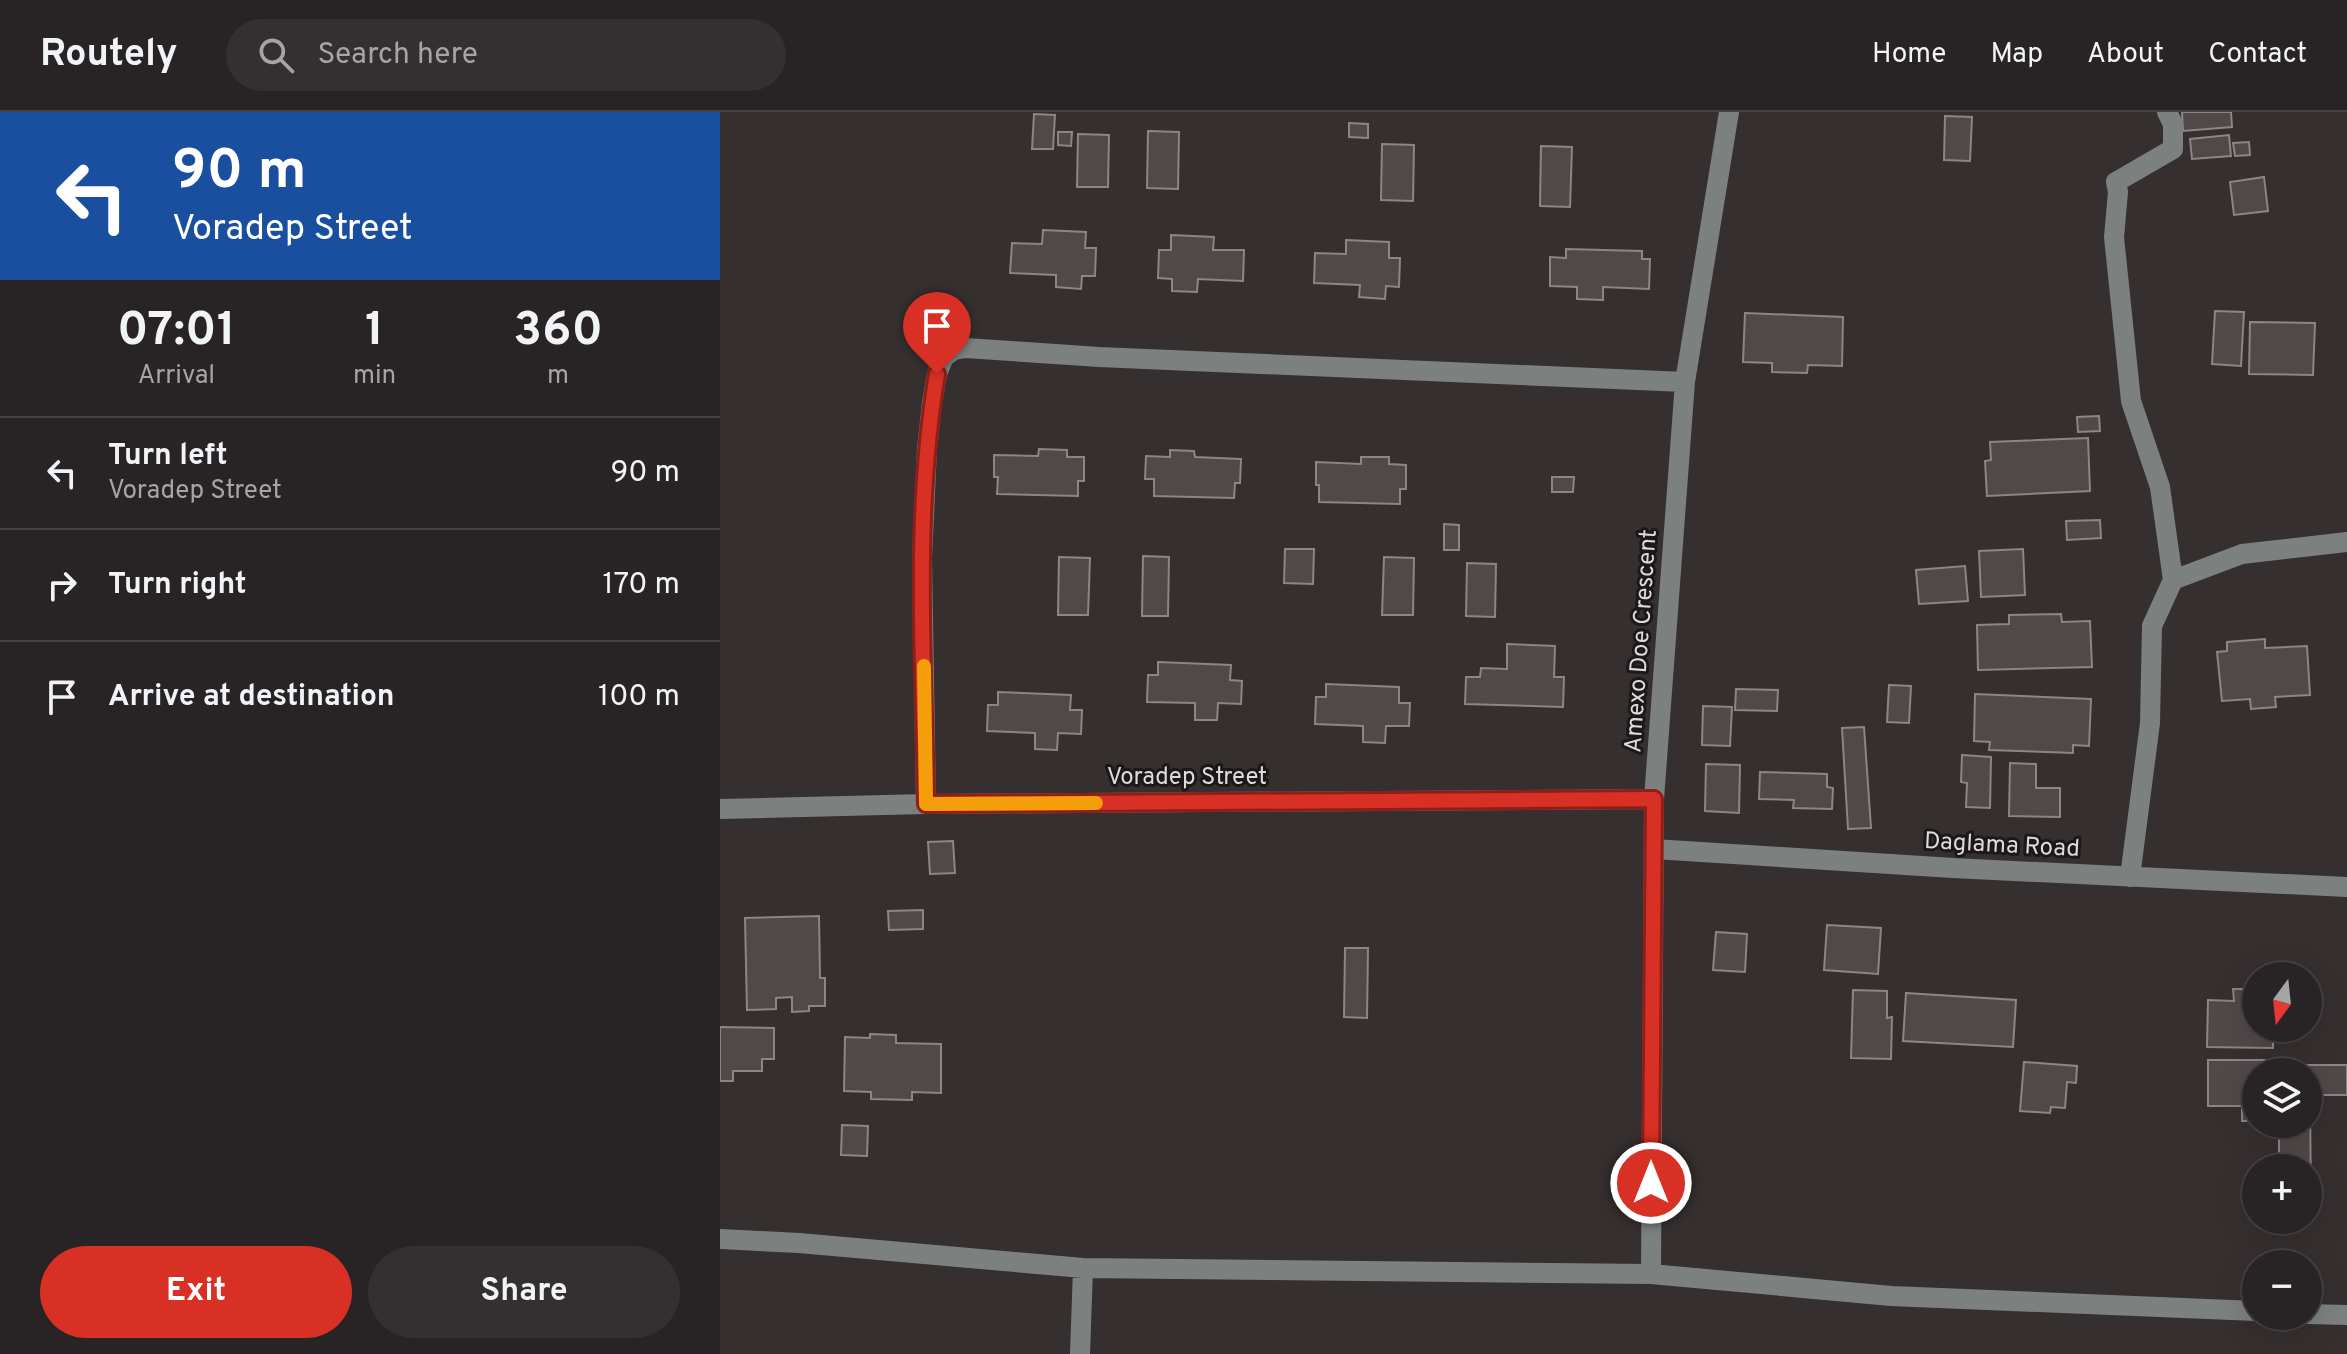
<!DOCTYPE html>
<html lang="en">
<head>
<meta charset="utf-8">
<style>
  :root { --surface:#282324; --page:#342f31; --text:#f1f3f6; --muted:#a5a4a6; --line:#444041; --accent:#d93025 }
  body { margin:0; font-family:Overpass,sans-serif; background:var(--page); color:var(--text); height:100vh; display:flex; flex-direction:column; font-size:30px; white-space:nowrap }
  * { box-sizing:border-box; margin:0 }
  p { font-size:26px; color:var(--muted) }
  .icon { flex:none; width:44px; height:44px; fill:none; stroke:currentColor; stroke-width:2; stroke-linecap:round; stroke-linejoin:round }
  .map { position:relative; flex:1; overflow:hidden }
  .drawer { display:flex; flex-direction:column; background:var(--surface); width:720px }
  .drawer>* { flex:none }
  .hud { background:#1a4fa0; color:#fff; overflow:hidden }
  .needle { width:52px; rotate:195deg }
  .tools { position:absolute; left:1522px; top:850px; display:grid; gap:16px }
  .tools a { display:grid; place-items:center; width:80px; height:80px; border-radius:50%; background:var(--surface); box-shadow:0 8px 32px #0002,0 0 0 2px var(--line); font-size:40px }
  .pin { position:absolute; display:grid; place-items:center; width:68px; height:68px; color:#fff; margin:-82px -34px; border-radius:50% 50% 50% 0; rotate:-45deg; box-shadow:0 0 8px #0007 }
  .pin .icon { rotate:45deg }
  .me { position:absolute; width:88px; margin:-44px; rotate:0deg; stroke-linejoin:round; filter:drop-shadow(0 0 6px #0008) }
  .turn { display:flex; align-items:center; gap:28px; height:168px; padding:0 40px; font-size:36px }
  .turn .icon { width:104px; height:104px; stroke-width:2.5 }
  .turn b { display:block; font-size:56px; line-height:68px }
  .eta { display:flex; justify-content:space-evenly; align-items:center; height:136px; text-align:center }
  .eta b { font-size:48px; font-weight:700; line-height:56px }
  .button { display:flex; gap:16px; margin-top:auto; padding:16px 40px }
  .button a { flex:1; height:92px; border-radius:48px; background:var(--accent); color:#fff; font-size:32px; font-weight:700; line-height:92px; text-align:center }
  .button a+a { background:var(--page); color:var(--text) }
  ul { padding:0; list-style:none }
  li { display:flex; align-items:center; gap:24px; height:112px; padding:0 40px; border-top:2px solid var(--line) }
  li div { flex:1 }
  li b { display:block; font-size:30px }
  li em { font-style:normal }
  header { display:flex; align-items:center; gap:48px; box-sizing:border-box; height:112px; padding:0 40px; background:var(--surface); border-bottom:2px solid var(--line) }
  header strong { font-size:38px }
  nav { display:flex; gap:44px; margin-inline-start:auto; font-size:28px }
  .search { width:560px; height:72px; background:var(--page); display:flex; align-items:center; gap:20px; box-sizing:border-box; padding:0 28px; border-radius:44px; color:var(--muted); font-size:30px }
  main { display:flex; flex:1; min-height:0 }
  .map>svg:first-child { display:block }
  .building { fill:#504849; stroke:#8d8485; stroke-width:2 }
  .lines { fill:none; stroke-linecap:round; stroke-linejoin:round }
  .minor { stroke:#7c807e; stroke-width:20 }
  .route-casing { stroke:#8d1f18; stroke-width:20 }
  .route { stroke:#d93025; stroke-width:14 }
  .slow { stroke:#f59e0b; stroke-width:14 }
  .labels { text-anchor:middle; stroke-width:6; stroke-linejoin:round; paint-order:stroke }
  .street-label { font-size:24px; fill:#ded9da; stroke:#1b1818 }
</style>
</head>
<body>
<header>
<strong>Routely</strong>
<div class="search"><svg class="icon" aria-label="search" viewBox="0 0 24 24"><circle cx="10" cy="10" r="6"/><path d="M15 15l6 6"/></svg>Search here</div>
<nav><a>Home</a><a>Map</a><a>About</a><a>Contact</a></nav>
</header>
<main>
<section class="drawer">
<div class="hud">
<div class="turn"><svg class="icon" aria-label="left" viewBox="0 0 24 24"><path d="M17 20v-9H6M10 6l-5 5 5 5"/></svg><div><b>90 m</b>Voradep Street</div></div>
</div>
<div class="eta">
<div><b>07:01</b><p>Arrival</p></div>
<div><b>1</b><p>min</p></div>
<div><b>360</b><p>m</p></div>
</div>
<ul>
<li><svg class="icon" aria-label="left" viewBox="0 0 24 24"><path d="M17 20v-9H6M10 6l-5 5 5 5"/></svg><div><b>Turn left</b><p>Voradep Street</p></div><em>90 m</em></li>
<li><svg class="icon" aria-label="right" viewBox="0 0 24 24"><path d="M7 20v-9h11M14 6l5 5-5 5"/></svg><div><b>Turn right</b></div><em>170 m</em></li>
<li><svg class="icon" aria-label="arrive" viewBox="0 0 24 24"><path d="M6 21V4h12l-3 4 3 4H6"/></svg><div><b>Arrive at destination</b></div><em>100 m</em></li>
</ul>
<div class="button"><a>Exit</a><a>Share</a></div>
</section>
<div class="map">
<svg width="1627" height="1242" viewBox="0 0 1627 1242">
  <rect width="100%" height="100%" fill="#362f30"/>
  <path class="building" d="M1462,0H1511L1512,15L1463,19Z
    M314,2L335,3L333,37H312Z
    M1225,4L1252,5L1250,49L1224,48Z
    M629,11L648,12V26L629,25Z
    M428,19L459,20L458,77L427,76Z
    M338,20H352L351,34L338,33Z
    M358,22L389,23L388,75H357Z
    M1509,23L1511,44L1472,47L1470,27Z
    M1529,30L1530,43L1515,44L1513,31Z
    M662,32L694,33L693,89L661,88Z
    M821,34L852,35L850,95L820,94Z
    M1544,65L1548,99L1514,103L1510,70Z
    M323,118L366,120L365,136H376L375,164H362L361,177L336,175V163L290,161L292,131L322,132Z
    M451,123L494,125L493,138H524L523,169L478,167L477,180L452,179V167L438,166L439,138H451Z
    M626,128L669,130V146H680L679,175L666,174L665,187L639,185L640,173L594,171L595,141L626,142Z
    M846,137L922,139V147H930L929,177L883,175V188L857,187V175L830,174V145L846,146Z
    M1495,199L1524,200L1521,254L1492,252Z
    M1025,201L1123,205L1122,254L1088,253L1087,261L1052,260V251L1023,250Z
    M1530,210L1595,211L1593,263L1529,262Z
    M1379,304L1380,319L1358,320L1357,305Z
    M1368,326L1370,379L1267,384L1265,349L1271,348L1270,330Z
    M319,337L347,338V345H364V369H358V384L277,382L278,365H274V343L318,344Z
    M450,338L474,339L475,345L521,347L520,371H515L514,386L434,384V367H425L426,344L450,345Z
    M641,345H669V352L686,353V377H680V392L599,390V373H596V350L641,352Z
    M832,365H854L853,380H832Z
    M1380,408L1381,426L1347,428L1346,409Z
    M724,412L739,413V438H724Z
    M565,437H594L593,472L564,471Z
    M1303,437L1305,483L1261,485L1259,439Z
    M423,444L449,445L448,504H422Z
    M339,445L370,446L368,503H338Z
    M664,445L694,446L693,503H662Z
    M747,451L776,452L775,505L746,504Z
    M1245,454L1248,489L1199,492L1196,458Z
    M1341,502L1342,510L1370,509L1372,555L1258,558L1257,513L1289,512V503Z
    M1545,527V536L1587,534L1590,583L1555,585L1556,595L1531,597L1530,587L1502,589L1497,540L1507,539V530Z
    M787,532L835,534L834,565H844L843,595L745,592L746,565H760L761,556L787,557Z
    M438,550L511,553L510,568L522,569L521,592L498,591L497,608H475V591L427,590L428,563H438Z
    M606,572L679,575V591H690L689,614H666L665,631L643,630V614L595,612L596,585H606Z
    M1169,573L1191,574L1189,611L1167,610Z
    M1016,577L1058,578L1057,599L1015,598Z
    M278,580L351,583L350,598H362L361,622L338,621L337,638L315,637V621L267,619L268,593H278Z
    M1255,582L1371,587L1369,634L1353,633V641L1269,638L1270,630L1254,629Z
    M983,594L1012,595L1010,634L982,633Z
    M1144,615L1151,716L1128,717L1122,616Z
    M1242,643L1271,645L1270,696L1246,695L1247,671L1241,670Z
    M1290,651L1316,652V676H1340V705L1289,704Z
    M986,652L1020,653L1019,701L985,699Z
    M1040,660L1107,662V675L1113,676L1112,697L1073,696L1074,688L1039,687Z
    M233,729L235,761L210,762L208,730Z
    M203,798V817L169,818L168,799Z
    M99,804L100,866H105V894H89V899L72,900V885L56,886V897L27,898L25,806Z
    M1107,813L1161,816L1158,862L1104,858Z
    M996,820L1027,822L1025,860L993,858Z
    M625,836H648L647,906L624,905Z
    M1513,877H1532V898H1536V916H1553V936L1487,935L1488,888L1514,889Z
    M1133,878L1167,879V906L1172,905L1171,947L1131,946Z
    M1186,881L1296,888L1293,935L1183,929Z
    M0,915L54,916V947H42V959H13V969H0Z
    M150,922L176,923V931L221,932V981L192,980V988L151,987V980L124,979L125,925L150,926Z
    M1488,948H1553V960H1536V1009H1522V994H1488Z
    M1304,950L1357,954L1356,971L1347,970L1345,996L1331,995L1330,1001L1300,999Z
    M1558,953H1627V983H1590L1591,1087H1588V1056H1559V1012H1588V960H1558Z
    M122,1013L148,1014L147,1044L121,1043Z"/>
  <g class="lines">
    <path class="minor" d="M1453,468L1522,442L1627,430
      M206,692L202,446L207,337L212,291L217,262L224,245L234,238L246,236L379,245L965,270
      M0,697L206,692L934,687
      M934,737L1233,756L1627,775
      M1410,765L1430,611L1432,514L1453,468L1440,375L1411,289L1394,125L1398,80L1396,70L1453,37V12L1447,0
      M0,1127L79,1131L363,1156L931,1162L1171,1184L1536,1199
      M931,1162L934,687L965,270L1009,0
      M1588,1202L1627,1203
      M360,1242L363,1156"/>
  </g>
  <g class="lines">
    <defs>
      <path id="route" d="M217,262C193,403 204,549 206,692L934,687L931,1071"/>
    </defs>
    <use href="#route" class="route-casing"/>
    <use href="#route" class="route"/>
    <path class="slow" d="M204,554L206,692L376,691"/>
  </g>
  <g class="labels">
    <g class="street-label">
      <text transform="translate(920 529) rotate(-86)" y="8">Amexo Doe Crescent</text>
      <text x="467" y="672">Voradep Street</text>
      <text transform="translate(1282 732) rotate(3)" y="8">Daglama Road</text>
    </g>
  </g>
</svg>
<div class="tools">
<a><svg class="needle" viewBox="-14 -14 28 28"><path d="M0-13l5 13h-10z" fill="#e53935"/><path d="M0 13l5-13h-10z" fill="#a5a4a6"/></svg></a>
<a><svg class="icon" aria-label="layers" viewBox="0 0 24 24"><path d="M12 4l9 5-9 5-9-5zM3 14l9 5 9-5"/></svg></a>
<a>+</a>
<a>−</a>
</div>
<div class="pin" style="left:217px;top:262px;background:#d93025"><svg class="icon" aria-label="arrive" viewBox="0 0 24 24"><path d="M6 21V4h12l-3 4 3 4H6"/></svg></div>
<svg class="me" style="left:931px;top:1071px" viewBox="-20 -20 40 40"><circle r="17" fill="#d93025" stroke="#fff" stroke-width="3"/><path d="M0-11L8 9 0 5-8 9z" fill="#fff"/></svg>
</div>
</main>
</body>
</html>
